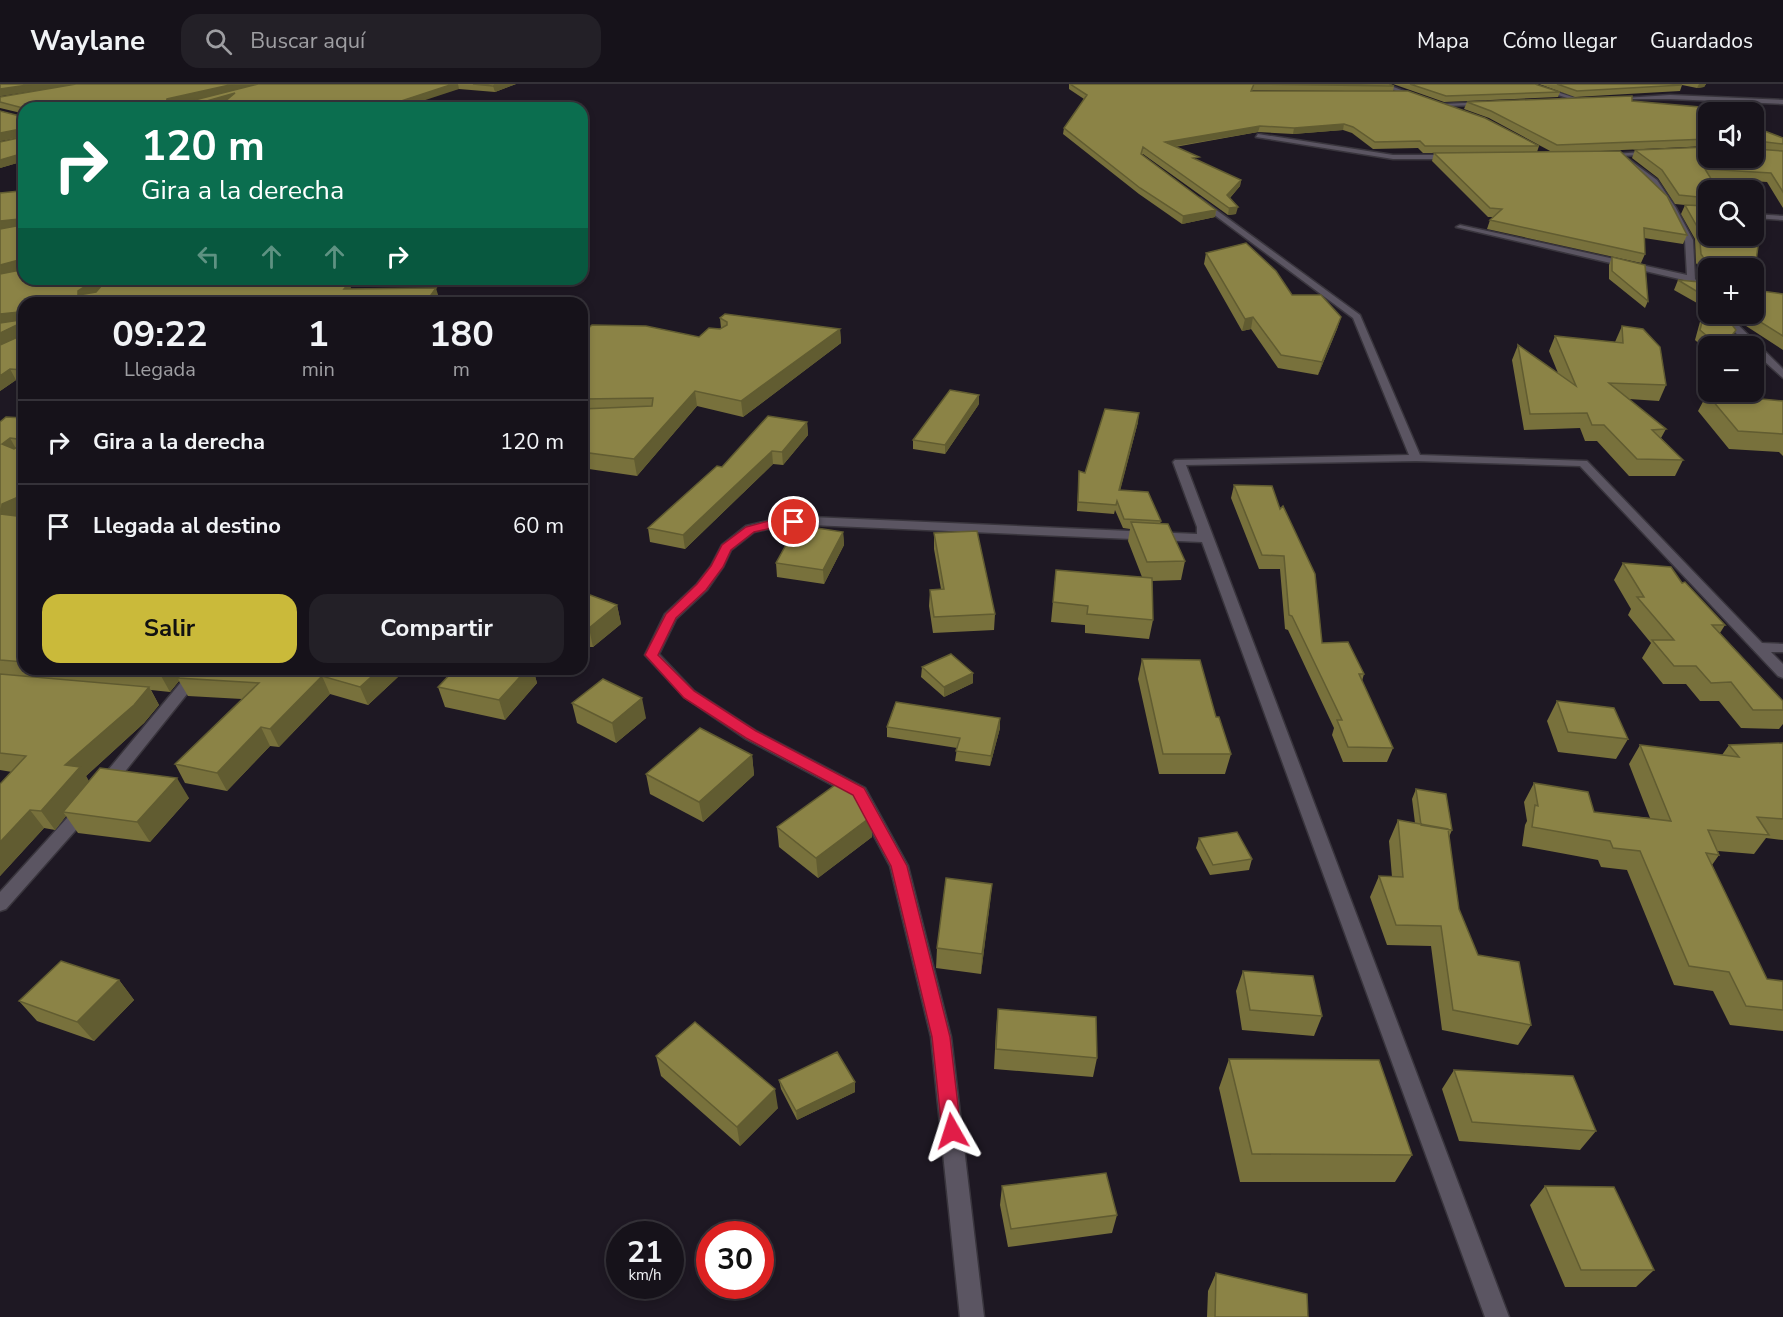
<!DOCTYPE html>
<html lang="es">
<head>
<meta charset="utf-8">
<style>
  :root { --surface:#16121a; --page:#232027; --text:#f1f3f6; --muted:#9e9ea2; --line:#353239; --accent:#caba3a }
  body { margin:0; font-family:"Nunito Sans",sans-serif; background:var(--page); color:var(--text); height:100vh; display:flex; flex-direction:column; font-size:22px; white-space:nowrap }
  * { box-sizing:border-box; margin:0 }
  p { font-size:20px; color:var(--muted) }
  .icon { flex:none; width:33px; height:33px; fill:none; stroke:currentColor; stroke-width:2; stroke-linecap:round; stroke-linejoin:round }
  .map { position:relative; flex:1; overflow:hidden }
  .details { position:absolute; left:18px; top:213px; width:570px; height:378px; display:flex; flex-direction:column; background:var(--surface); border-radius:18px; box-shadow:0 3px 9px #0003,0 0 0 2px var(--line) }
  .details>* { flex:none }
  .hud { position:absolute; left:18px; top:18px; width:570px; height:183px; border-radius:18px; box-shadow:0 3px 9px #0003,0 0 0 2px var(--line); background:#0b6e4f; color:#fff; overflow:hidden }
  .tools { position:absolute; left:1698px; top:18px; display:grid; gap:12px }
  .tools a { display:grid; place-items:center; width:66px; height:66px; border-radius:12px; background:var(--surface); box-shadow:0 3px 9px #0003,0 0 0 2px var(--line); font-size:30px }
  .speed { position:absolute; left:606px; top:1137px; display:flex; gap:12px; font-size:30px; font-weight:700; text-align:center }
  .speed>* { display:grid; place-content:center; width:78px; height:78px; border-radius:50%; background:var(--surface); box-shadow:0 3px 9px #0003,0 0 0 2px var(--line); line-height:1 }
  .speed small { font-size:15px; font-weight:400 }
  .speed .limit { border:9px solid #d22; background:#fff; color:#111 }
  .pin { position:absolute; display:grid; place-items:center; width:51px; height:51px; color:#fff; margin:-26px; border:3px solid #fff; border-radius:50%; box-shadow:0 2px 6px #0007 }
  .me { position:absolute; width:66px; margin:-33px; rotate:354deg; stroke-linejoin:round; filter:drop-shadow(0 0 4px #0008) }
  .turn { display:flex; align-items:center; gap:21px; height:126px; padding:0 24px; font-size:27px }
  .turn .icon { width:78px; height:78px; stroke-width:2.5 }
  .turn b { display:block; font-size:42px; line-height:51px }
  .lanes { display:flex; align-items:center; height:57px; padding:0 24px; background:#0003; justify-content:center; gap:30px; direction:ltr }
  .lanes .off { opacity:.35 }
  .eta { display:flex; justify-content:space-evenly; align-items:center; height:102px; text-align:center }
  .eta b { font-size:36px; font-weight:700; line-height:42px }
  .cta { display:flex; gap:12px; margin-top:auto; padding:12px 24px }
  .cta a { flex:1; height:69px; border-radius:18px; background:var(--accent); color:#111; font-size:24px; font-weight:700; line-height:69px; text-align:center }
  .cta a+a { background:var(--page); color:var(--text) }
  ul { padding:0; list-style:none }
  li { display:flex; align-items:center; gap:18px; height:84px; padding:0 24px; border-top:2px solid var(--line) }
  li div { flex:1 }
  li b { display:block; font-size:22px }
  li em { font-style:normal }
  header { display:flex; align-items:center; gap:36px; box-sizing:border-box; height:84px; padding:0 30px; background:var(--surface); border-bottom:2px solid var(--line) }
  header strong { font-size:28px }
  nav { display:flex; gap:33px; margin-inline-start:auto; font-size:21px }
  .search { width:420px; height:54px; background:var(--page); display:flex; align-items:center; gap:15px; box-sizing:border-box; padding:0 21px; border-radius:18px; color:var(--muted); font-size:22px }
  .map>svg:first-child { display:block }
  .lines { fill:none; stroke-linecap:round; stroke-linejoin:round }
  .minor-casing { stroke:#39353d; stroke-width:3 }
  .minor { fill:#5b5562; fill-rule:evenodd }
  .wall { fill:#78713c; fill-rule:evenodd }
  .shaded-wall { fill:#615c31 }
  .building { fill:#8b8346; stroke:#615c31; stroke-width:1.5; fill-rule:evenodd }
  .route { fill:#e11d48; stroke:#92132f; stroke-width:1.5 }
</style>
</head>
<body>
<header>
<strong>Waylane</strong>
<div class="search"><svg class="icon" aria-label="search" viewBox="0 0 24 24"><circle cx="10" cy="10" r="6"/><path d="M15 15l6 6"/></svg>Buscar aquí</div>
<nav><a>Mapa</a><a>Cómo llegar</a><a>Guardados</a></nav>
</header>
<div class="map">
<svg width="1783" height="1233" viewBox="0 0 1783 1233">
  <rect width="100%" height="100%" fill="#1e1823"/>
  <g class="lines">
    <defs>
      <path id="minor" d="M1378,0H1386L1419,13L1414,14Z
        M1523,0H1532L1585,17L1580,18Z
        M1670,11L1783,16V20L1670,15H1609Z
        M1486,18L1488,21L1440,22L1443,20Z
        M1258,50L1393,71H1454L1457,73L1454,75H1393L1256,53Z
        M1655,67L1657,70L1604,73L1601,71Z
        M1627,74L1657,96L1676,124L1693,156L1695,195L1708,209V217L1705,216L1688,197L1456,143L1460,141L1687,191L1685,156L1668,124L1651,99L1625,77Z
        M1200,114L1360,231L1420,371L1587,377L1762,559L1783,560V568H1771L1783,580V594L1778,592L1580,382L1416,377L1186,381L1509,1233H1485L1202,458L811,441L776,443L754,448L731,466L723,483L707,506L676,535L659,570L694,607L756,647L865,704L908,782L951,953L984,1233H960L931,953L890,782L853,712L746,655L684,613L645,571L665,530L697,500L711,482L722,461L746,442L776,435L811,433L1197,450V443L1173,378L1175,376L1409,371L1353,234L1197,118Z
        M1754,130L1783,132V136L1754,134Z
        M1718,230H1727L1783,285V294L1754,268V262H1748Z
        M192,585H207L111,705H99L97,701L99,697Z
        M84,720L90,722L92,726L90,730L6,825L0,827V808L78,722Z"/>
    </defs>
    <use href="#minor" class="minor-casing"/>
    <use href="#minor" class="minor"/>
  </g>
  <path class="wall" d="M0,0H71L70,1L76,0H516L495,8L459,5L223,19L206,24H24V77L0,84L23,53L0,57V27L20,32L21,29L0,24V13L64,2L0,12Z
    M1069,0H1389L1394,2L1393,7L1539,62L1537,68H1552L1489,34L1464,25L1467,18L1632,17L1708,28V62L1601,67L1687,151L1683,160L1644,154L1645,170L1641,179L1487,145L1490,136L1493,133H1488L1432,77L1434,69H1479H1423L1418,64L1373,65L1352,49L1343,46L1293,50L1258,48L1175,63L1199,77L1241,96L1240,102L1230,114L1236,130L1228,131L1143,70L1142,71L1216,126L1215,133L1182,140L1139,110L1063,50L1064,44L1084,15L1069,5ZM1253,6L1348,7H1252Z
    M1393,0H1535L1560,8L1558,13L1444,18Z
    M1539,0H1706L1704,3L1697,4L1682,1L1680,7L1575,13Z
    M1754,43L1783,54V124L1767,98L1710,94L1708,106V152L1754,184H1708V199L1696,179L1695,155L1681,130L1685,121L1675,120L1658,94L1632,74L1635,66L1708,74Z
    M1206,169L1292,211L1341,233L1337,245L1318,291L1278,284L1251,245L1242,247L1204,180Z
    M1612,173L1648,217L1645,224L1609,195V181Z
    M24,195H104L102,201L349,199L351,205L439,214L437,217L488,219H24V296H16L0,307Z
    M1678,196L1708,206L1731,256L1726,262H1708V268L1695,256L1704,223L1674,206Z
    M1783,210V266L1743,240L1742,242L1730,230H1754Z
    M720,234L840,245L841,259L743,333L697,322L637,392L582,384V250L699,253L721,244Z
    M1622,242L1666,301L1659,317L1629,315L1666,345L1661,354L1683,376L1675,392H1629L1597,357H1585L1580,344L1524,346L1512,276L1518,261L1558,289L1549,267L1555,252L1615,258Z
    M1707,310L1783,317V372L1779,368L1729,365L1698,327Z
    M979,320L945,370L913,365V356Z
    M24,334V585H401L397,589L399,592L368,621L330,610L279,663L270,662L227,707L185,699L175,680L242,615L188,612L179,597L170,608L151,606L159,621L144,639L86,692L89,698L189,714L150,758L78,749L66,732L55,746L44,744L0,792V700L12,688L0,686V338Z
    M807,338L808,351L783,381L773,380L685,465L650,458L648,444L722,383Z
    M1138,338L1120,406L1161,437L1160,440L1185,477L1181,496L1152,497L1153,536L1149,555L1085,549V541L1051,538L1056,486L1142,493L1128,457L1130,445L1123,444L1115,426L1114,430L1077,427L1079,387L1085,389Z
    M1234,401L1272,402L1322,559L1364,590L1362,597L1393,664L1387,678H1343L1332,651L1334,644L1288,546L1285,545L1280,485H1259L1231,414Z
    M843,448L844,461L824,500L777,493L776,479Z
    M934,449L995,530L994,546L933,549L929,522L930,506L941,505L934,465Z
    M1623,479L1682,499L1725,541L1720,549L1783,617V640L1779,645L1741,644L1719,617H1700L1686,600H1663L1642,574L1651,559L1628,531L1631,525L1614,496Z
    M582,508L617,521L621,540L593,563H586L582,562Z
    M1142,575L1216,633L1231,670L1225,690H1159L1138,595Z
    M922,583L973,589V599L944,613L921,593Z
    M455,585H533L537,599L505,636L445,623L438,603Z
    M1557,617L1628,655L1616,675L1558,668L1547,637Z
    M572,619L646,634L616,659L577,639Z
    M887,643L1000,644L990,682L955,677L957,664L887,653Z
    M1783,659V756L1766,754L1754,770L1718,767L1719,771L1712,781L1767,895L1783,897V947L1730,941L1713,907L1674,901L1627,786L1601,783L1598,776L1522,762L1525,741L1527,737L1524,718L1534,699L1594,728L1650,734L1629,680L1640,661L1722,671L1729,661Z
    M752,671L754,691L703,738L650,710L646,690Z
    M1416,705L1452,746L1449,753L1459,825L1478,871L1531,941L1518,961L1442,946L1431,862L1387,861L1370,813L1379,792L1392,793L1389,757L1398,736L1415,739L1412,715Z
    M777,743L872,753L818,794L779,763Z
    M1199,754L1252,775L1249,786L1210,791L1196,764Z
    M992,800L981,890L936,884L937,864Z
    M1243,887L1322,932L1314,952L1242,946L1236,907Z
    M119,896L134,916L94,957L37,937L19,917Z
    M998,925L1097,974L1093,993L994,985L996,945Z
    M656,972L778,1024L740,1062L661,992Z
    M1229,975L1412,1071L1395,1098H1240L1219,1004Z
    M1454,986L1596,1047L1580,1066L1459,1057L1442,1005Z
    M779,996L855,998V1008L797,1036L781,1005Z
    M1002,1102L1117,1131L1112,1149L1008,1163L1000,1121Z
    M1545,1102L1654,1186L1636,1203H1565L1530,1121Z
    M1216,1189L1308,1233H1207L1208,1207Z"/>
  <path class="shaded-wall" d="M34,0H71L70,1L0,12V5Z
    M234,0H262L169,24L166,19L167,15Z
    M453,0H458L459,5L401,24H380Z
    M499,0H516L495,8L493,2Z
    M1699,0H1706L1704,3L1697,4Z
    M235,9L237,15L206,24H182Z
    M1344,40L1343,46L1293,50L1294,44Z
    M1260,42L1258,48L1164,64L1165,58Z
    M20,45L24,52L0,57V49Z
    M24,69V77L0,84V76Z
    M1241,96L1240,102L1226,118L1227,111Z
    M1238,123L1236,130L1228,131L1229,124Z
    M1216,126L1215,133L1182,140L1183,132Z
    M19,135L24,144L0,147V137Z
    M19,176L24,186L0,191V181Z
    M96,195H104L100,206L83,219L78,211V207Z
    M258,195H263L266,202L251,200Z
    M349,199L353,209L344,205Z
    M436,204L439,214L435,219L426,218Z
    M19,228L24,238L0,240V230Z
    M1253,233L1251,245L1242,247L1245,235Z
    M1341,233L1337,245L1318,291L1322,278Z
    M19,240L24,250L0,263V249Z
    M840,245L841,259L743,333L741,317Z
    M1736,246L1731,256L1726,262H1724Z
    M10,285L16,296L0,307V292Z
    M695,307L697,322L637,392L634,375Z
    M979,311V320L945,370V361Z
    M1139,329L1138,338L1118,415L1119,406Z
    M807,338L808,351L783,381L782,368Z
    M10,354L19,370L2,360Z
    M772,367L773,380L685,465L683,451Z
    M16,414L24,428L11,446L1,430L2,420Z
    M843,448L844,461L824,500L823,486Z
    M617,521L621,540L593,563L589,544Z
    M164,585H189L178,594L179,597L170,608L160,590Z
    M380,585H401L397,589L399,592L368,621L360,603Z
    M527,585H533L537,599L505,636L499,616Z
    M973,589V599L944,613V603Z
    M322,592L330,610L279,663L270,645Z
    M149,603L159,621L144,639L86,692L92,702L63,728L66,732L55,746L41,727L65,681Z
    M642,614L646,634L616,659L612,639Z
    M1000,634V644L990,682L991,672Z
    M261,643L270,662L227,707L217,689Z
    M752,671L754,691L703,738L699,718Z
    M177,694L189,714L150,758L137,738Z
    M30,726L44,744L0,792V758Z
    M872,732V753L818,794L816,774Z
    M992,800L990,820L981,890L982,870Z
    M119,896L134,916L94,957L77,938Z
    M855,998V1008L797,1036L796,1027Z
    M775,1005L778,1024L740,1062L737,1043Z"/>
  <path class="building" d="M0,0H34L0,5Z
    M76,0H234L167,15L166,19L179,20L258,0H453L380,24H217L235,9L182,24H24V69L0,76V58L23,53L20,45L0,49V27L20,32L23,24L0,18V13Z
    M473,0H499L493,2Z
    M1070,0H1389L1394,2L1254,0L1251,7H1408L1485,34L1539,62H1425L1420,57L1375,58L1353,43L1344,40L1294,44L1260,42L1165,58L1199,73L1193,74L1241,96L1227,111L1238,123L1229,124L1143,63L1141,70L1216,126L1183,132L1140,104L1064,44L1087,11Z
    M1410,0H1535L1560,8L1446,12Z
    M1557,0H1679L1682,1L1577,7Z
    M1632,12V17L1734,26V28H1708V55L1557,61L1491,27L1467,18Z
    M1754,43L1783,54V60L1758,57L1756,65L1783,67V108L1771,89L1705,85L1718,106H1708V114L1679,111L1662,86L1635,66L1708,63V74H1754Z
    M1620,67L1667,112L1687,151L1644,144L1645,170L1490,136L1502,125L1490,124L1434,69Z
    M22,101H24V195H96L78,207V211L96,208L107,195H258L251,200L349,199L344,205L436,204L426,218L487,213L486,219H24V286L10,285L0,292V261L20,252L19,240L0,249V239L21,236L19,228L0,230V190L21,186L19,176L0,181V145L22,141L19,135L0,137V109L20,107Z
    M1685,121L1708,122V152H1754V146L1760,147L1754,192V184H1710L1701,170L1699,146Z
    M1246,159L1276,187L1292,211H1321L1341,233L1322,278L1281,271L1253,233L1245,235L1206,169Z
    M1612,173L1645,181L1648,217L1612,187Z
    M1678,196L1700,198L1708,206V230H1724L1736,246L1724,262H1719L1700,246L1708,214Z
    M1754,206L1783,210V252L1748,230L1747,232L1745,230H1754Z
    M725,230L840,245L741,317L695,307L634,375L582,368V325L652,322L653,314L582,315V250L592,241L646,242L699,253L709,244L720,245L727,241V238L720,234Z
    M1622,242L1643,245L1660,263L1666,301L1609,299L1666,345L1652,346L1683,376L1637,375L1604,341H1592L1587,329L1530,330L1518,261L1576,302L1555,252L1623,259Z
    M950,306L979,311L945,361L913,356Z
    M1707,310L1783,317V350L1738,347Z
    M1105,325L1139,329L1119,406L1148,408L1161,437L1124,435L1117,417L1116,421L1078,418L1079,387L1085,389Z
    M768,332L807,338L782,368L772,367L683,451L648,444L717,382L722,383Z
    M6,333L24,334V578L0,576V338ZM10,354L17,355V363L14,365L2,360ZM16,414V432L1,430L2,420Z
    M1234,401L1272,402L1280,425L1283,422L1315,490L1322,559L1348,558L1364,590H1359L1393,664L1348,663L1337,636H1342L1292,532L1289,531L1284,472L1262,471Z
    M1131,438L1168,440L1185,477L1147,478Z
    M797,441L843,448L823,486L776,479Z
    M977,447L995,530L934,533L930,506L944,505L934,449Z
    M1623,479L1671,483L1682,499L1685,498L1725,541H1712L1783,617V626H1753L1731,598L1711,599L1696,582H1674L1652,556H1674L1637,513H1644Z
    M1056,486L1152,494L1153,536L1087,530L1088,522L1053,518Z
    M582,508L617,521L589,544H582Z
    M951,570L973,589L944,603L922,583Z
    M1142,575L1200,576L1216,633H1219L1231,670H1163Z
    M104,585H164L160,590Z
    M185,585H380L360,603L322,592L270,645L261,643L217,689L175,680L259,599L178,594Z
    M455,585H527L499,616L438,603Z
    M0,590L149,603L134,621L65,681L80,683L41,727L30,726L0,758V700L26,672L0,669Z
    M603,595L642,614L612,639L572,619Z
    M1557,617L1614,624L1628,655L1568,648Z
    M896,618L1000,634L991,672L956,667L960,654L887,643Z
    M700,644L752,671L699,718L646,690Z
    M1783,659V735L1757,733L1769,751L1708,746L1719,771L1706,769L1767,895L1783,897V926L1746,922L1729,888L1689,882L1640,767L1613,764L1610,757L1532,743L1535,721L1538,722L1534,699L1588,708L1594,728L1671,737L1640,661L1739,673L1729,661Z
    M100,684L177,694L137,738L63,728Z
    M838,699L864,718L872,732L816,774L777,743Z
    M1416,705L1446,710L1452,746L1421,741Z
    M1398,736L1448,745L1459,825L1478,871L1519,878L1531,941L1453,926L1441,842L1396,841L1379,792L1403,793Z
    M1237,748L1252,775L1213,781L1199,754Z
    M946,794L992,800L982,870L937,864Z
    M61,877L119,896L77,938L19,917Z
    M1243,887L1313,892L1322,932L1250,926Z
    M998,925L1096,933L1097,974L996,965Z
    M695,938L775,1005L737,1043L656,972Z
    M837,968L855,998L796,1027L779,996Z
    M1229,975L1379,976L1412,1071L1252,1070Z
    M1454,986L1573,992L1596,1047L1472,1038Z
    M1106,1089L1117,1131L1011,1145L1002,1102Z
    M1545,1102L1614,1103L1654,1186H1581Z
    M1216,1189L1307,1210L1308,1233H1215Z"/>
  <path class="route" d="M776,435H794L799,438L754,448L731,466L723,483L706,506L676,534L658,571L694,607L756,647L864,704L907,782L950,953L961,1047L959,1053L952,1056L945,1053L942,1047L932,953L891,782L853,711L746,654L684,614L645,571L666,530L697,500L711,482L722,461L746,443Z"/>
</svg>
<div class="tools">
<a><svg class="icon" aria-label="sound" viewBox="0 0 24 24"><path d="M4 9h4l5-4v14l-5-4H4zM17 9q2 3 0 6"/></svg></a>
<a><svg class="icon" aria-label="search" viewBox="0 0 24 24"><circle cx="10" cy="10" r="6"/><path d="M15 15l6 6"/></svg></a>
<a>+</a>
<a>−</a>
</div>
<div class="speed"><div>21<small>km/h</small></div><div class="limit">30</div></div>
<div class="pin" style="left:794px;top:438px;background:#d93025"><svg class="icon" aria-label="arrive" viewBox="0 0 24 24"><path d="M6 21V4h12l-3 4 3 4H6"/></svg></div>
<svg class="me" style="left:952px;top:1047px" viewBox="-20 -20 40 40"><path d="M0-17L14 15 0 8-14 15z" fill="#e11d48" stroke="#fff" stroke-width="4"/></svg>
<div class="hud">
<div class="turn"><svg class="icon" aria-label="right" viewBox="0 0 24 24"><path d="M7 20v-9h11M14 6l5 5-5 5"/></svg><div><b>120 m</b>Gira a la derecha</div></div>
<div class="lanes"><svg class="icon off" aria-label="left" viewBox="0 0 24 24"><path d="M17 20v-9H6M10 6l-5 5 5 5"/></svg><svg class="icon off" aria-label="ahead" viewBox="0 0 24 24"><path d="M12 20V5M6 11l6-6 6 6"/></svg><svg class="icon off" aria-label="ahead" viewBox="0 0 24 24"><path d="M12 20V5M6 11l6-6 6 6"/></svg><svg class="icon" aria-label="right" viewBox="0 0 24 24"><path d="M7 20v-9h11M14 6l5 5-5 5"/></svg></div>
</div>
<section class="details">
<div class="eta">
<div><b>09:22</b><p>Llegada</p></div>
<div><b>1</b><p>min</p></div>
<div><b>180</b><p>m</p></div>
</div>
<ul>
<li><svg class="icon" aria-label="right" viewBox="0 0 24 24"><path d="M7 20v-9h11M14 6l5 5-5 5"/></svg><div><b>Gira a la derecha</b></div><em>120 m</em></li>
<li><svg class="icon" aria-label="arrive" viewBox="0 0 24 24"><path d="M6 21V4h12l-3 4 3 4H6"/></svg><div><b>Llegada al destino</b></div><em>60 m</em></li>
</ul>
<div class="cta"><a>Salir</a><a>Compartir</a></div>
</section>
</div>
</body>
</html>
